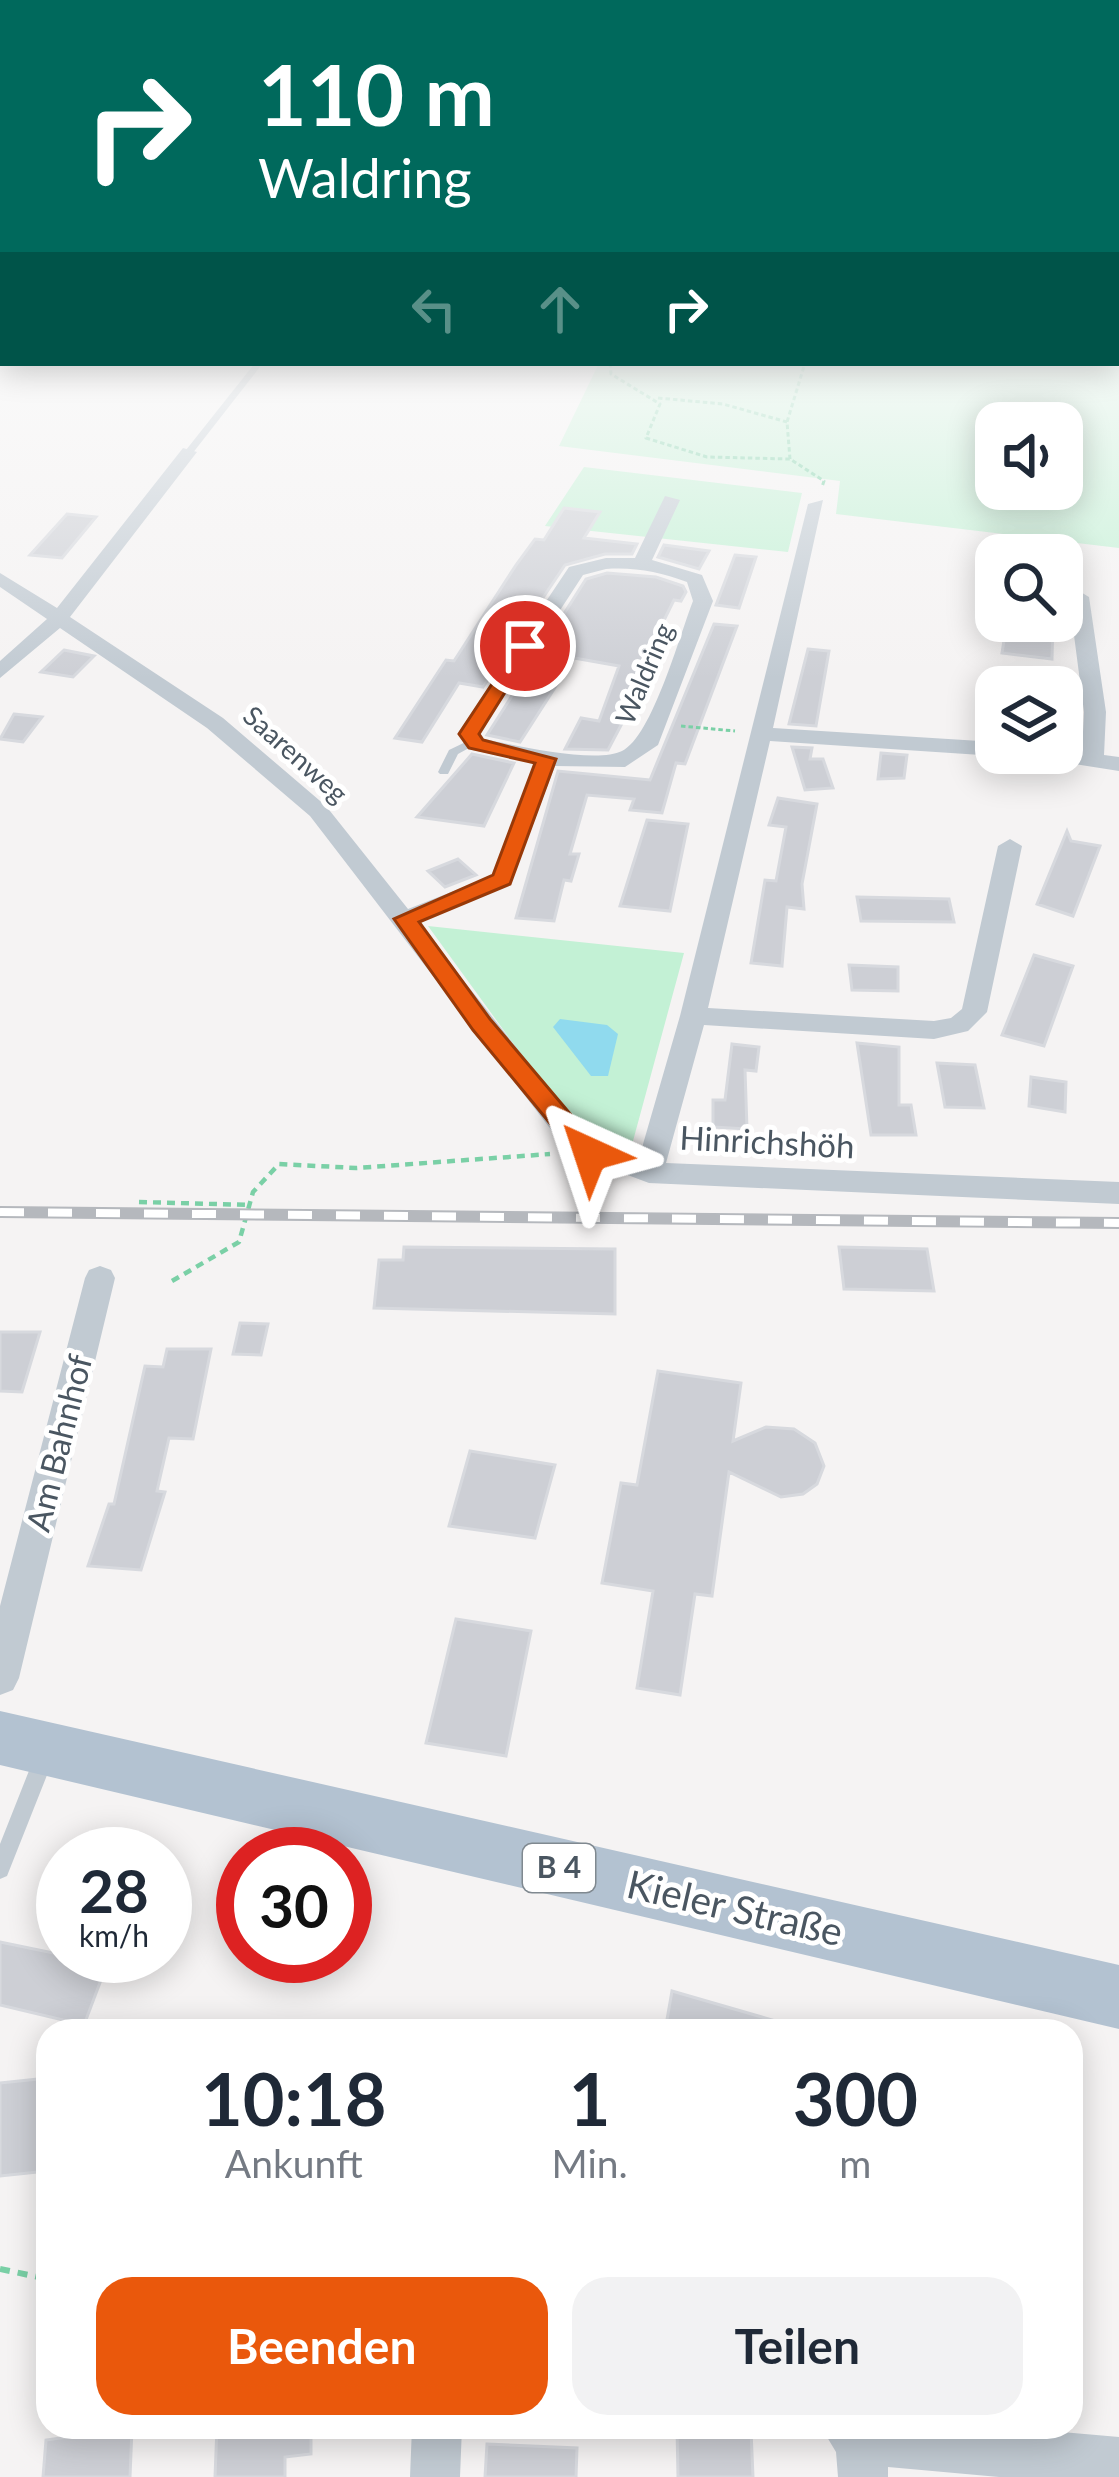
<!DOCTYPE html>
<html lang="de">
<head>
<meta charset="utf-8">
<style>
  :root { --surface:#fff; --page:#f2f2f3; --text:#1f2937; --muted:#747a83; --accent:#ea580c }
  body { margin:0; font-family:Lato,sans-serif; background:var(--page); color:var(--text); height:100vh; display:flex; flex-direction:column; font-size:45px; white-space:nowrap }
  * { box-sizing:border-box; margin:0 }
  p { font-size:39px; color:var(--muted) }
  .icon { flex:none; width:66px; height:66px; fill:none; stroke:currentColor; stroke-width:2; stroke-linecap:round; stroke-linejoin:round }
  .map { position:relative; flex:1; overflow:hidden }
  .panel { position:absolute; left:36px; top:2019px; width:1047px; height:420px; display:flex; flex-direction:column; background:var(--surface); border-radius:36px; box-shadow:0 6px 30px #0003 }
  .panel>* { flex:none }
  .guide { position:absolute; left:0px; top:0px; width:1119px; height:366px; box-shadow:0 6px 30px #0003; background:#00695c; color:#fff; overflow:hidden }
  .fabs { position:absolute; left:975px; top:402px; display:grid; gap:24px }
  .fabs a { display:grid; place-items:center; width:108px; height:108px; border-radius:24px; background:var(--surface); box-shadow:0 6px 30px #0003; font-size:60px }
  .speed { position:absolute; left:36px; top:1827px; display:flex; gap:24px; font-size:60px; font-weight:700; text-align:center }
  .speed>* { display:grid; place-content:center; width:156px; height:156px; border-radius:50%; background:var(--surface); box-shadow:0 6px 30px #0003; line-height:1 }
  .speed small { font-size:30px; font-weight:400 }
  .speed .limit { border:18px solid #d22; background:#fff; color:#111 }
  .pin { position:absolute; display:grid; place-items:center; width:102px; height:102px; color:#fff; margin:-51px; border:6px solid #fff; border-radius:50%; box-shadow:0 3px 12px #0007 }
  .me { position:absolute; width:132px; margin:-66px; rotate:318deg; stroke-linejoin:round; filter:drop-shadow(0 0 9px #0008) }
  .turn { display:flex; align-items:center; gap:42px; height:252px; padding:0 60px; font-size:54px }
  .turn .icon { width:156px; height:156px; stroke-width:2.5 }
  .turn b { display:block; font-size:84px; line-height:102px }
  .lanes { display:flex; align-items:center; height:114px; padding:0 60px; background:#0003; justify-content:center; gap:60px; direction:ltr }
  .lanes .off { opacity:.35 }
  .eta { display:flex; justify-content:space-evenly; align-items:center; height:204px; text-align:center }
  .eta b { font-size:72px; font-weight:700; line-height:84px }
  .action { display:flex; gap:24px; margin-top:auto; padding:24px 60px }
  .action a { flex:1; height:138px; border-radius:36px; background:var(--accent); color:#fff; font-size:48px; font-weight:700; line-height:138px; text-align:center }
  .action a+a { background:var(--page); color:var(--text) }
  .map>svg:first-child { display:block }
  .green { fill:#c3f1d5; fill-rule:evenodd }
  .water { fill:#90daee }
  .building { fill:#cdcfd5; stroke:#d7d9de; stroke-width:3 }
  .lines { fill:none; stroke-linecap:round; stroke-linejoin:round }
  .path-far2 { stroke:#7ad0a6; stroke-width:3; stroke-dasharray:4.5 3; stroke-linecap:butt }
  .path-far1 { stroke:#7ad0a6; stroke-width:4.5; stroke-dasharray:8 6; stroke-linecap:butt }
  .path { stroke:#7ad0a6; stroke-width:6; stroke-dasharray:10 8; stroke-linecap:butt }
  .lane { fill:#c1cad2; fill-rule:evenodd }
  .street { fill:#c1cad2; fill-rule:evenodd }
  .primary { fill:#b3c2d1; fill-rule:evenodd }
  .rail-casing { stroke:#b5b8bd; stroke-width:12 }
  .rail { stroke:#fff; stroke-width:8; stroke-dasharray:24; stroke-linecap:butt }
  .route { fill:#ea580c; stroke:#983908; stroke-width:3 }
  .labels { text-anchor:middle; stroke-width:10; stroke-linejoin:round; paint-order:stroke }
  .far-street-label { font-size:27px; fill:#4a5661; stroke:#fff }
  .shield { fill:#fff; stroke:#808990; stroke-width:3 }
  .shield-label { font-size:30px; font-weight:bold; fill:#4a5661 }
  .street-label { font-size:33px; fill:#4a5661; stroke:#fff }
  .near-street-label { font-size:39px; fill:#4a5661; stroke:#fff }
</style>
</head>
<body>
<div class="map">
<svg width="1119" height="2477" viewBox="0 0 1119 2477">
  <rect width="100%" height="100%" fill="#f5f3f3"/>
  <path class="green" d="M599,363L1119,367V548L836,514L840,481L559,446ZM996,423H1062V489H996Z
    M584,467L802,493L788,552L545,526Z
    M428,926L684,953L633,1141L587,1145Z"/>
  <path class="water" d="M560,1019L607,1025L618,1034L608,1076H591L553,1027Z"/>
  <path class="building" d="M564,508L600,512L584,538L637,544L632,554H605L565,565L483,687L459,683L422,742L395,738L446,660L454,661L516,565L535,539L544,540Z
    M67,514L96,517L62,558L30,555Z
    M664,545L709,551L699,569L658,557Z
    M735,555L756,557L739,608L716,605Z
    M607,573L656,577L683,586L686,592L681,601L674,600L629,691L638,693L608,750L565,749L581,718L599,721L619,666L574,658L520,742L487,735L586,579Z
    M1007,621H1053L1052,659L1002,653Z
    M714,624L737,626L685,764L676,763L662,813L630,810L634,799L587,795L570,854H579L571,881L564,880L554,921L516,918L558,771L650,780Z
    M808,649L829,651L816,726L789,724Z
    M64,650L94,656L73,677L41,672Z
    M14,714L42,717L23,742L0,739Z
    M792,747L812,748L810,759H823L833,788L805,790Z
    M881,753L907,755L904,778L878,779Z
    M472,754L514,763L484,826L417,817Z
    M778,798L817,804L802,884L804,909L787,907L782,966L751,963L765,880L776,881L786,827L769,825Z
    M647,820L688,824L670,911L620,906Z
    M1067,831L1071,841L1100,846L1073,916L1037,904Z
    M458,859L476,875L445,887L428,871Z
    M857,897L949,899L954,922L861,921Z
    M1034,955L1073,966L1044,1046L1002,1035Z
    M849,965L898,967V991L852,990Z
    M857,1043L899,1047V1105H911L916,1135H871Z
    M732,1044L759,1047L756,1071L745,1070L747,1129L713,1127V1100H725Z
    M937,1063L975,1065L984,1108L945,1107Z
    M1031,1077L1066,1082L1065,1112L1029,1106Z
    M404,1247L615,1249V1314L374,1308L379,1260H403Z
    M839,1247L927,1249L934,1291L844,1289Z
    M240,1323L268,1324L261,1355L233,1354Z
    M0,1332H40L22,1392L0,1391Z
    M167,1349H211L193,1439L169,1438L157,1491L165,1492L141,1570L88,1566L109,1504H114L145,1366L163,1367Z
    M658,1371L741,1383L733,1441L766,1427L794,1429L815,1443L824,1466L817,1484L803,1494L781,1497L729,1472L712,1596L695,1594L680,1695L637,1688L653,1591L602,1583L621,1483L637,1485Z
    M470,1451L555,1465L535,1538L449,1526Z
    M456,1619L531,1631L506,1756L426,1743Z
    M0,1942L107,1964L84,2025L0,2005Z
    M672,1991L786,2024L785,2031H665Z
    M48,2078V2171L0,2176V2083Z
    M217,2427H311V2454L285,2457V2477H215Z
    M677,2427L751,2430L753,2477H678Z
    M132,2428L130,2477H43L46,2440Z
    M487,2444L577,2448L576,2477H485Z"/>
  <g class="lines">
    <path class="path-far2" d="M610,363L611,374L660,404L646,438L707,457L790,459L824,481L822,487
      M658,398L723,404L787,422
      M790,459L787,422L805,363
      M681,726L735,731"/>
    <path class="path-far1" d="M139,1202L251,1205
      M172,1281L239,1242L253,1192L279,1164L356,1168L550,1154"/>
    <path class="path" d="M0,2269L48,2279"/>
    <path class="lane" d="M255,363H263L192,454H186V450Z
      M474,738L479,741L478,743L458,754L448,774H440L438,772L449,750Z
      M45,1746L52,1748L55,1755L7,1876L0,1879V1844L38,1748Z"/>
    <path class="street" d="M183,448L197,452L70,617L223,718L326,806L408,909L492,876L534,763L468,749L458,733L569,567L606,558H635L665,496L680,500L652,560L702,575L713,601L658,745L625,767L555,766L510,885L418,923L589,1139L639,1158L680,1016L808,504L823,500L773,728L996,742V753H1004L996,756L770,741L708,1008L934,1021L951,1018L962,1009L998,846L1010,839L1022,846L987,1012L968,1031L934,1039L704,1025L666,1163L1119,1182V1204L649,1183L569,1153L310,816L207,728L60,628L0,678V661L47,619L0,587V573L57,608ZM606,569C635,567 660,572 687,582L693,601C680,634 652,737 622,751C596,764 513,745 484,739L480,733L583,575Z
      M1079,591L1089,597L1106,712L1104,755L1119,757V771L1049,760L1038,753H1062V748L1082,752L1084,712L1069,597Z
      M100,1266L111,1270L115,1278L19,1678L13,1690L0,1695V1606L85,1278L89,1270Z
      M412,2427H462L460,2477H410Z
      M821,2427H1005L1119,2437V2477H999L888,2467V2477H838L836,2452Z"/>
    <path class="primary" d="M0,1711L1119,1965V2029L0,1765Z"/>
    <defs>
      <path id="rail" d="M0,1212L1119,1223"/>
    </defs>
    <use href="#rail" class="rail-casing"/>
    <use href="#rail" class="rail"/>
  </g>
  <linearGradient id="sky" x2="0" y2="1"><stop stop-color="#85c3ea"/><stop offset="0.49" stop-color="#fafafa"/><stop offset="1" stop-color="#fafafa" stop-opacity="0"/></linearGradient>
  <rect width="1119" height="679" fill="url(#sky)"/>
  <path class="route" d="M519,643L534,646L479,734L483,740L556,759L510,884L419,922L490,1019L599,1148V1161H581L473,1030L394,919L493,875L535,763L469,748L459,734Z"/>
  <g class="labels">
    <g class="far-street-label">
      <text transform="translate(645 674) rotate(-67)" y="9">Waldring</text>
      <text transform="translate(295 755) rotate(42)" y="9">Saarenweg</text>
    </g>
    <rect class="shield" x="523" y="1844" width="72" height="48" rx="9"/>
    <g class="shield-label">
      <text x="559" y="1878">B 4</text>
    </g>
    <g class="street-label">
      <text transform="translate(767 1142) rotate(3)" y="12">Hinrichshöh</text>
      <text transform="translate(59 1443) rotate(-76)" y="12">Am Bahnhof</text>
    </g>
    <g class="near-street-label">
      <text transform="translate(735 1908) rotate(13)" y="14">Kieler Straße</text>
    </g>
  </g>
</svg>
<div class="fabs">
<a><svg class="icon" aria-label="sound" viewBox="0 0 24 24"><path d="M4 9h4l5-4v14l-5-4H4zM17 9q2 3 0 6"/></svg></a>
<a><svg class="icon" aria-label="search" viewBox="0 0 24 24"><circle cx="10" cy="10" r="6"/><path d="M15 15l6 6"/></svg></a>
<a><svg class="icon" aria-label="layers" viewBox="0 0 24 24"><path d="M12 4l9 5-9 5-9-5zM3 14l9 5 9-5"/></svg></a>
</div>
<div class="speed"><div>28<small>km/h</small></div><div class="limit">30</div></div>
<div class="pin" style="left:525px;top:646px;background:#d93025"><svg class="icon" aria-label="arrive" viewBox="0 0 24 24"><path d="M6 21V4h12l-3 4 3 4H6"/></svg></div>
<svg class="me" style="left:590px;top:1154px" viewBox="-20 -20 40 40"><path d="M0-17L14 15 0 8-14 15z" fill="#ea580c" stroke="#fff" stroke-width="4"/></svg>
<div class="guide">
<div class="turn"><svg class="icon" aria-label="right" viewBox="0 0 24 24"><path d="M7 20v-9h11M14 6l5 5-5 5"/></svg><div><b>110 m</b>Waldring</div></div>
<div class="lanes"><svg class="icon off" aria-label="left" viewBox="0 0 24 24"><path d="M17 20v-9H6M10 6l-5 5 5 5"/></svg><svg class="icon off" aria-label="ahead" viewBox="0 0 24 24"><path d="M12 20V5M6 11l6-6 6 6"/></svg><svg class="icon" aria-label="right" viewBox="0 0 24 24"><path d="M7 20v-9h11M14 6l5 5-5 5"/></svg></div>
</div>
<section class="panel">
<div class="eta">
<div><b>10:18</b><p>Ankunft</p></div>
<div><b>1</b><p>Min.</p></div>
<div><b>300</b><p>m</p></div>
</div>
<div class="action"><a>Beenden</a><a>Teilen</a></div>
</section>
</div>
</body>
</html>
